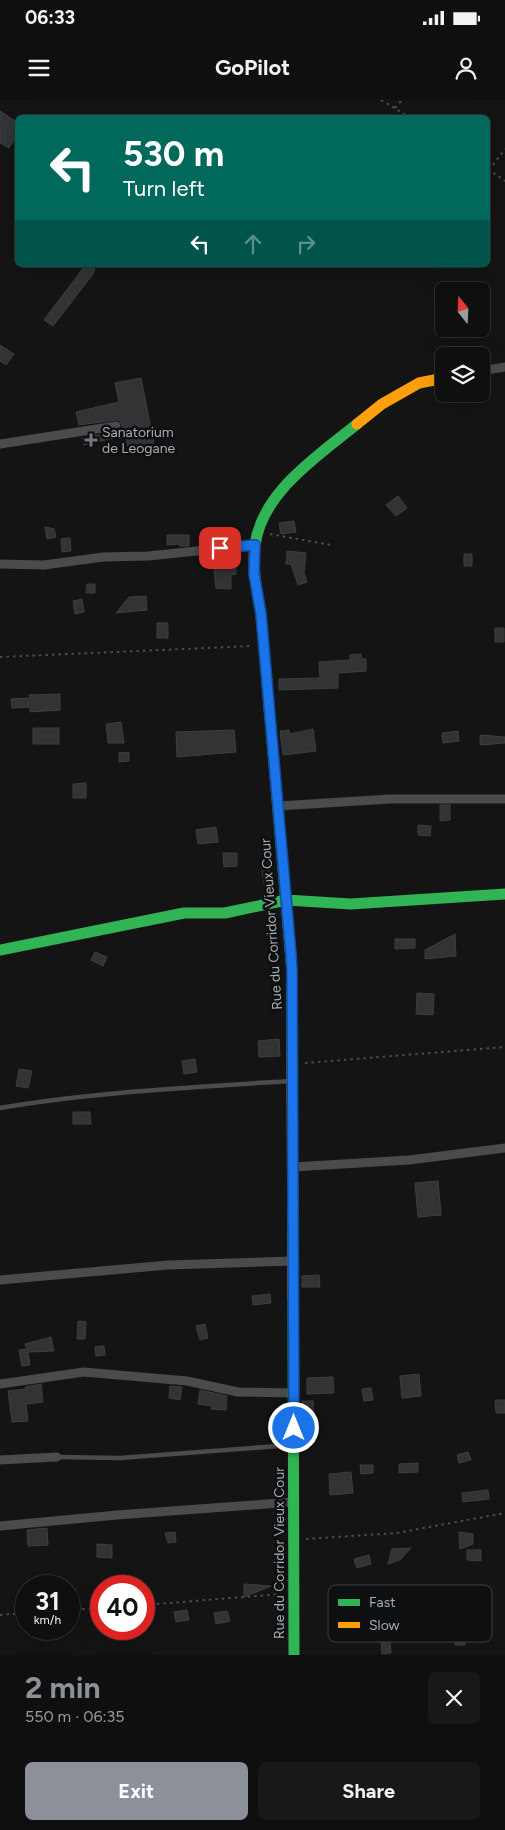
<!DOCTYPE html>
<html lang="en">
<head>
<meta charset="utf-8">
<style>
  :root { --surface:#0f0f0f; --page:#181818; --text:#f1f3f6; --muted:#9b9c9e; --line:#2f2f2f; --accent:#8c9099 }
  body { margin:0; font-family:Figtree,sans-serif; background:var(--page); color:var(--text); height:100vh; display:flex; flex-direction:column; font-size:19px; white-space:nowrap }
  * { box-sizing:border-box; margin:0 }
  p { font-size:16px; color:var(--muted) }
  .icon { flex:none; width:28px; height:28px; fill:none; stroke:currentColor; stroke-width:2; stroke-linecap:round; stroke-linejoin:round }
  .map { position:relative; height:1555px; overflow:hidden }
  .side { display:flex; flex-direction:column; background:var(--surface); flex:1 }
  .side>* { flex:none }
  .hud { position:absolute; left:15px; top:15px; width:475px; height:152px; border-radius:8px; box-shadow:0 5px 20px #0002,0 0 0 1px var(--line); background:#00695c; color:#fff; overflow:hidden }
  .needle { width:32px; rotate:342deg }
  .fabs { position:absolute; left:435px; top:182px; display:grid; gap:10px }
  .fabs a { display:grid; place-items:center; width:55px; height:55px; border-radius:8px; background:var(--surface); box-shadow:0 5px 20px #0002,0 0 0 1px var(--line); font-size:25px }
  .speed { position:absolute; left:15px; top:1475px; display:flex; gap:10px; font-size:25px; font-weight:700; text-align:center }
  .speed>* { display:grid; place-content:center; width:65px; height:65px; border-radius:50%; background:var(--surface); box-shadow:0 5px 20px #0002,0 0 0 1px var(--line); line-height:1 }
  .speed small { font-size:12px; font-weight:400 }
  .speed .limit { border:8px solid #d22; background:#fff; color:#111 }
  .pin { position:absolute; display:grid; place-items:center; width:42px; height:42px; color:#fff; margin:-21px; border-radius:10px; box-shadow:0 2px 8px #0006 }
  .me { position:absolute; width:55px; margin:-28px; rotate:0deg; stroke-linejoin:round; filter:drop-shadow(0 0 4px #0008) }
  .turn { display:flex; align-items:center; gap:18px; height:105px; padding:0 25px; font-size:22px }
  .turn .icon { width:65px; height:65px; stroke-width:2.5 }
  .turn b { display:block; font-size:35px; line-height:42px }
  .lanes { display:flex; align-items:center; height:48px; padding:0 25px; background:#0003; justify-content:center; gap:25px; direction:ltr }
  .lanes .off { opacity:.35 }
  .round { display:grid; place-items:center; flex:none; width:52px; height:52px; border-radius:8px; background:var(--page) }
  .headline { display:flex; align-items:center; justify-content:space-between; height:85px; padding:0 25px }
  h1 { font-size:30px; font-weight:700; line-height:38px; color:var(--accent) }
  .action { display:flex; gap:10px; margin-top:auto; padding:10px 25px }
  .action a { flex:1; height:58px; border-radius:8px; background:var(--accent); color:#fff; font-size:20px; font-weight:700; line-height:58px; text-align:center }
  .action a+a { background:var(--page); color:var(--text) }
  .status { display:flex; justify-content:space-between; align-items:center; height:35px; padding:0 25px; background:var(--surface); direction:ltr }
  .status svg { height:14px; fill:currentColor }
  header { display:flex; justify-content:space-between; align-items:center; height:65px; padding:0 25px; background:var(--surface); font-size:22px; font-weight:700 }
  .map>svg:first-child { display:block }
  .building { fill:#323334; stroke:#3c3f40 }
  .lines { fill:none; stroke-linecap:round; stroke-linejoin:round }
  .path { stroke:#4a4c4e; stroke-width:2; stroke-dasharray:2.5 4; stroke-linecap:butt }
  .lane { stroke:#494b4d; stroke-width:4.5 }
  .street { stroke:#494b4d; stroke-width:9 }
  .fast { stroke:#30b455; stroke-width:11 }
  .slow { stroke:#ff9f0a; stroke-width:11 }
  .route-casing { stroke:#114b97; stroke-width:12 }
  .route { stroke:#1a73e8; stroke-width:9 }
  .poi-dot { fill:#73777c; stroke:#0e0f10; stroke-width:2 }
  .labels { text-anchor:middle; stroke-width:5; stroke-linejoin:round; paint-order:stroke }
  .poi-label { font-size:14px; fill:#a6adb4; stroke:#0e0f10; text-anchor:start }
  .street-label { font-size:14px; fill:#a6adb4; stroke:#0e0f10 }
  .key { fill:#0e0f10; stroke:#3c3e41; stroke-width:1 }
  .key-label { font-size:14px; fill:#a6adb4 }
</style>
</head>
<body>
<div class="status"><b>06:33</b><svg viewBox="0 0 49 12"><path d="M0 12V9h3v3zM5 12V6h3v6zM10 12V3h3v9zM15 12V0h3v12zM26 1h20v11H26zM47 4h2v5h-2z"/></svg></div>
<header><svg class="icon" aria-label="menu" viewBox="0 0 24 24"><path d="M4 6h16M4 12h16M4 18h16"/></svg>GoPilot<svg class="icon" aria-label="person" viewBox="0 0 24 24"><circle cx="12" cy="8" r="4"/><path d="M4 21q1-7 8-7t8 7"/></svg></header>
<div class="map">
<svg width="505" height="1555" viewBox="0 0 505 1555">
  <rect width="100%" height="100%" fill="#141414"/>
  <path class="building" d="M0,11L18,23V34L9,48L0,43Z
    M84,165H96L93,174L53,226L44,220L81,171Z
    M0,245L14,254L6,265L0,261Z
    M141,278L155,349L129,354L126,335L84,345L82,338L117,332L122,329V325L119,320H116L79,325L76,312L119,302L115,283Z
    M398,396L407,408L396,416L386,405Z
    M294,421L296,432L281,434L279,423Z
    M45,427L54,429L56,437L47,439Z
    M167,435H189V446H180L179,444L167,445Z
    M70,438L71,451L62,452L61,439Z
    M287,451L306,453L304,473L307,482L298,485L291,464H286Z
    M464,454H472V466H464Z
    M235,456L236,474L231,475V489L216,488L213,458Z
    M87,484H95V493H86Z
    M146,496L147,510L116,513L129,497Z
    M82,499L84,512L75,514L73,501Z
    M157,523H168V538H157Z
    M495,528H504V542H495Z
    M361,554L362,559H366V571L338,573V588L279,590V579L320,578L319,562L350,560V555Z
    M60,594V610L30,612V607L12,608L11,599L30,598L29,595Z
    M121,622L124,643H108L106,624Z
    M33,628H59V644H33Z
    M313,629L316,651L283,655L280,631L289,630L290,634Z
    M234,630L236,652L177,657L176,632Z
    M458,631L459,641L443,643L442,633Z
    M480,635L505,637V643L480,645Z
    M129,652V661L119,662V653Z
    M86,683V698H73V684Z
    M440,705H450V720L440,721Z
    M418,725L431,726L430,736L418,735Z
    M216,727L218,742L198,744L196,730Z
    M223,753H237V766L224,767Z
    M271,770L274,794L266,795L262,771Z
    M455,834L456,856L425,859V850Z
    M395,839H415V848L395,849Z
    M95,852L107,857L103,866L91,860Z
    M417,893L434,894L433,915L416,914Z
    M279,939L280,956L259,957L258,941Z
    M195,959L197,972L184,974L182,961Z
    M19,969L32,971L28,988L16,986Z
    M73,1012H90L91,1024H73Z
    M438,1081L441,1115L418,1117L415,1083Z
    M319,1175L320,1187H302V1176Z
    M270,1194L271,1203L253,1205L252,1196Z
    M78,1221L86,1222L85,1239H77Z
    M205,1224L208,1238L200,1240L196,1226Z
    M51,1237L54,1251L28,1252L30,1265L22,1266L19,1250L27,1249L25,1244Z
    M104,1246L105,1255L96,1256L95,1247Z
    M419,1274L421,1296L402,1298L400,1276Z
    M333,1277L334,1293L307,1294V1278Z
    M41,1284L43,1302L26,1304L28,1321L12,1322L8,1291L26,1289L25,1287Z
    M170,1286L182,1287L180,1300L169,1298Z
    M371,1288L373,1300L364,1301L362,1289Z
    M200,1290L227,1296L226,1310L211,1309L212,1306L198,1304Z
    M495,1300H505V1313H496Z
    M302,1301H313L314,1317H302Z
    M468,1352L471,1360L459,1363L457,1355Z
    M418,1363V1372L399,1373V1364Z
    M360,1365H373V1373L361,1374Z
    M351,1372L353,1393L330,1395L329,1374Z
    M488,1390L489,1399L463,1402L462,1393Z
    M47,1428L48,1445L28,1446L27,1430Z
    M175,1432L176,1442L168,1443L165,1433Z
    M459,1432L473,1434V1444L460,1449Z
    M97,1444L112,1445V1458L97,1457Z
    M411,1448L400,1460L388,1464L392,1449Z
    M467,1450H481V1461L467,1460Z
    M369,1455L371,1464L357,1468L354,1459Z
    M244,1484L271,1486L244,1497Z
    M187,1510L189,1520L176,1522L174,1512Z
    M227,1511L230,1521L216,1524L214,1513Z
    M455,1532H464L465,1545H455Z
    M390,1541L391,1553L382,1554L381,1542Z"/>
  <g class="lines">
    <path class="path" d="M381,0L411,18
      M395,8L402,0
      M488,69L505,81
      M489,70L505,49
      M270,434L331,445
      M0,557L252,546
      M305,963L505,947
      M306,1439L397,1433L505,1413
      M144,1505L281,1494
      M69,1510L101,1508
      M0,1515L26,1513"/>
    <path class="lane" d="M0,1008C96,992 194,987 291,981
      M57,1357L120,1358L292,1345"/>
    <path class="street" d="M481,271L505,267
      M0,344L116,326
      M0,464L44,465L103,457L148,456L255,445
      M278,706L390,699H505
      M293,1067L409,1060L505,1048
      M0,1180L168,1165L293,1161
      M0,1284L84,1272L187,1281L238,1292L294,1293
      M0,1360L57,1357
      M0,1426L117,1415L294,1402"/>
    <path class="fast" d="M0,850L184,813H225L286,800L351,804L505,794
      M292,954V872L261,514C257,491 252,468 255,445C262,392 318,356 357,324
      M293,1197L294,1555"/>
    <path class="slow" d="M357,324L382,304L419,283L444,278
      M292,954L293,1197"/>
  </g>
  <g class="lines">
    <defs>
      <path id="route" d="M220,448L255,445L254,474L261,514L291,854L292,872L294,1328"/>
    </defs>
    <use href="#route" class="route-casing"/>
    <use href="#route" class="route"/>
  </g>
  <path class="poi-dot" d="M88.5 332.5h5v5h5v5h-5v5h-5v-5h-5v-5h5z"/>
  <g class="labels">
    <g class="poi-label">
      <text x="102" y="337">Sanatorium<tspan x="102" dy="16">de Leogane</tspan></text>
    </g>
    <g class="street-label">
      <text transform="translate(271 824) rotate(-94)" y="5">Rue du Corridor Vieux Cour</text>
      <text transform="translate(279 1453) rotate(-90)" y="5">Rue du Corridor Vieux Cour</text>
    </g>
  </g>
  <rect x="328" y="1485" width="164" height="57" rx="8" class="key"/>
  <rect x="338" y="1499" width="22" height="7" fill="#30b455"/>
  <rect x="338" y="1522" width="22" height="6" fill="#ff9f0a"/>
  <g class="key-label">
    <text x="369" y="1507">Fast</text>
    <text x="369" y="1530">Slow</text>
  </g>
</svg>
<div class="fabs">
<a><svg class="needle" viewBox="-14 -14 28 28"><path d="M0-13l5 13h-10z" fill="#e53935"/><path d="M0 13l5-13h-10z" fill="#9b9c9e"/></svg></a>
<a><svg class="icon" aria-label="layers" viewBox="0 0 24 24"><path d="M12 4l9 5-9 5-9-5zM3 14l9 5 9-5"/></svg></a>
</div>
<div class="speed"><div>31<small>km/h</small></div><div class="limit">40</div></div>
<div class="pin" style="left:220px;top:448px;background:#d93025"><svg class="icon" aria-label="arrive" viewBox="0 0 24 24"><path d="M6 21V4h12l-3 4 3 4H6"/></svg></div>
<svg class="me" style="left:294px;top:1328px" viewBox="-20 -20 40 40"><circle r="17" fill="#1a73e8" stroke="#fff" stroke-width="3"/><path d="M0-11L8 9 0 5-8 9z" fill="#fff"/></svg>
<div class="hud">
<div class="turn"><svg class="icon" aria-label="left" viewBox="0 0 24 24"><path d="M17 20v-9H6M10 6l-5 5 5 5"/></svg><div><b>530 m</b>Turn left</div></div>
<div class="lanes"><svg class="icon" aria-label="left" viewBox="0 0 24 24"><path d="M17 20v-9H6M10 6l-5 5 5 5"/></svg><svg class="icon off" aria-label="ahead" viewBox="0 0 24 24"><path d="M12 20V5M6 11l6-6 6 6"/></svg><svg class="icon off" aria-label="right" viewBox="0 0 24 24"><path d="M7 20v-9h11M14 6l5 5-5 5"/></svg></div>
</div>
</div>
<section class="side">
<div class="headline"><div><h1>2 min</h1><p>550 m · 06:35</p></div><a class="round"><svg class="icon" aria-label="close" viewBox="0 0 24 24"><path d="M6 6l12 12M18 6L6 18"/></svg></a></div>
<div class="action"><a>Exit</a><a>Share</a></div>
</section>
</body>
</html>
